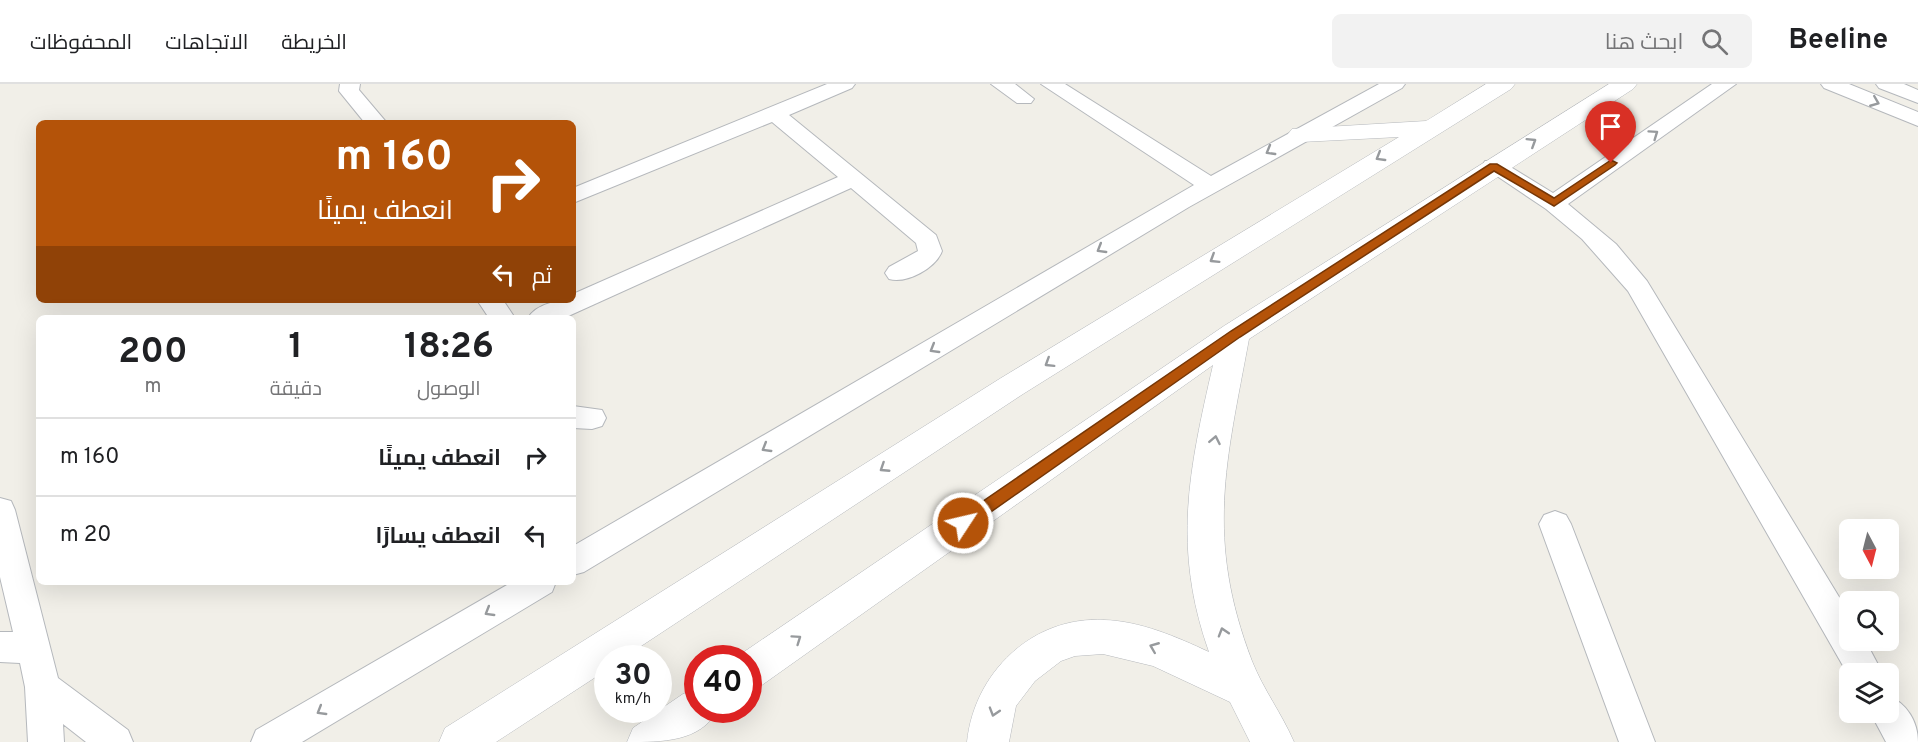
<!DOCTYPE html>
<html lang="ar">
<head>
<meta charset="utf-8">
<style>
  :root { --surface:#fff; --page:#f2f2f2; --text:#202124; --muted:#757577; --line:#e0e0e0 }
  body { margin:0; font-family:Overpass,Cairo,sans-serif; background:var(--page); color:var(--text); direction:rtl; height:100vh; display:flex; flex-direction:column; font-size:22px; white-space:nowrap }
  * { box-sizing:border-box; margin:0 }
  p { font-size:20px; color:var(--muted) }
  .icon { flex:none; width:33px; height:33px; fill:none; stroke:currentColor; stroke-width:2; stroke-linecap:round; stroke-linejoin:round }
  .map { position:relative; flex:1; overflow:hidden; direction:ltr }
  .panel { position:absolute; left:36px; top:231px; width:540px; height:270px; display:flex; flex-direction:column; background:var(--surface); border-radius:9px; box-shadow:0 6px 24px #0002; direction:rtl }
  .panel>* { flex:none }
  .hud { position:absolute; left:36px; top:36px; width:540px; height:183px; border-radius:9px; box-shadow:0 6px 24px #0002; direction:rtl; background:#b45309; color:#fff; overflow:hidden }
  .needle { width:39px; rotate:173deg }
  .fabs { position:absolute; left:1839px; top:435px; display:grid; gap:12px }
  .fabs a { display:grid; place-items:center; width:60px; height:60px; border-radius:9px; background:var(--surface); box-shadow:0 6px 24px #0002; font-size:30px }
  .speed { position:absolute; left:594px; top:561px; display:flex; gap:12px; font-size:30px; font-weight:700; text-align:center }
  .speed>* { display:grid; place-content:center; width:78px; height:78px; border-radius:50%; background:var(--surface); box-shadow:0 6px 24px #0002; line-height:1 }
  .speed small { font-size:15px; font-weight:400 }
  .speed .limit { border:9px solid #d22; background:#fff; color:#111 }
  .pin { position:absolute; display:grid; place-items:center; width:51px; height:51px; color:#fff; margin:-62px -26px; border-radius:50% 50% 50% 0; rotate:-45deg; box-shadow:0 0 6px #0007 }
  .pin .icon { rotate:45deg }
  .me { position:absolute; width:66px; margin:-33px; rotate:55deg; stroke-linejoin:round; filter:drop-shadow(0 0 4px #0008) }
  .turn { display:flex; align-items:center; gap:21px; height:126px; padding:0 24px; font-size:27px }
  .turn .icon { width:78px; height:78px; stroke-width:2.5 }
  .turn b { display:block; font-size:42px; line-height:51px }
  .then { display:flex; align-items:center; height:57px; padding:0 24px; background:#0003; gap:12px; font-size:22px }
  .eta { display:flex; justify-content:space-evenly; align-items:center; height:102px; text-align:center }
  .eta b { font-size:36px; font-weight:700; line-height:42px }
  ul { padding:0; list-style:none }
  li { display:flex; align-items:center; gap:18px; height:78px; padding:0 24px; border-top:2px solid var(--line) }
  li div { flex:1 }
  li b { display:block; font-size:22px }
  li em { font-style:normal }
  header { display:flex; align-items:center; gap:36px; box-sizing:border-box; height:84px; padding:0 30px; background:var(--surface); border-bottom:2px solid var(--line) }
  header strong { font-size:28px }
  nav { display:flex; gap:33px; margin-inline-start:auto; font-size:21px }
  .search { width:420px; height:54px; background:var(--page); display:flex; align-items:center; gap:15px; box-sizing:border-box; padding:0 21px; border-radius:9px; color:var(--muted); font-size:22px }
  .map>svg:first-child { display:block }
  .lines { fill:none; stroke-linecap:round; stroke-linejoin:round }
  .minor-casing { stroke:#b5b8bc; stroke-width:2 }
  .tertiary-casing { stroke:#b5b8bc; stroke-width:1 }
  .minor { fill:#fff; fill-rule:evenodd }
  .tertiary { fill:#fff; fill-rule:evenodd }
  .oneway { stroke:#979a9d }
  .route { fill:#b45309; stroke:#753606; stroke-width:1.5 }
</style>
</head>
<body>
<header>
<strong>Beeline</strong>
<div class="search"><svg class="icon" aria-label="search" viewBox="0 0 24 24"><circle cx="10" cy="10" r="6"/><path d="M15 15l6 6"/></svg>ابحث هنا</div>
<nav><a>الخريطة</a><a>الاتجاهات</a><a>المحفوظات</a></nav>
</header>
<div class="map">
<svg width="1918" height="658" viewBox="0 0 1918 658">
  <rect width="100%" height="100%" fill="#f1efe8"/>
  <g class="lines">
    <defs>
      <path id="minor" d="M340,0H360L359,6L387,39H365L339,7Z
        M827,0H855L852,4L789,31L936,151L942,167C936,184 907,200 889,195L885,189L889,183L918,167L916,159L851,104L564,234H528C536,220 558,216 573,216V210L838,93L772,38L573,119V104Z
        M991,0H1015L1034,15L1031,19H1017Z
        M1041,0H1065L1211,92L1379,0H1405L1402,4L1189,123L584,488L573,491V462L1194,101Z
        M1712,0H1736L1568,120L1616,160L1647,197L1850,531V556H1865L1883,590H1850V594L1628,207L1582,155L1546,125L1482,82L1485,77H1501L1553,109Z
        M1821,0H1849L1918,28V42L1824,4Z
        M1876,0H1904L1918,6V19L1879,4Z
        M477,216H503L515,234H489Z
        M573,322L602,326L606,334L602,342L592,345L573,344Z
        M0,414L11,417L15,426L58,594L128,646L133,658H86L63,640L64,658H28L25,603L20,579L0,578V548H13L0,493Z
        M1555,427L1566,431L1571,440L1655,658H1619L1539,440L1544,431Z
        M512,498H556L552,508L302,658H251L256,646Z
        M1888,612C1907,619 1918,638 1918,658H1886L1870,628H1888Z"/>
      <path id="tertiary" d="M1486,0H1515L1511,5L1023,310L623,574H608V585L496,658H439L445,644L1001,294L1399,53L1301,58L1292,55L1288,50L1292,45L1426,37Z
        M1609,0H1637L1633,5L1249,255C1226,379 1205,454 1252,577C1263,605 1282,630 1294,658H1250L1230,618L1153,582L1103,570L1075,572L1061,577L1035,597L1016,622L1009,658H967C974,589 1032,532 1104,536C1140,537 1177,553 1209,568C1172,463 1189,386 1213,281L762,601L748,606V574H735L1224,242Z
        M698,605V626H718C700,658 663,658 627,658L633,644L683,610Z"/>
    </defs>
    <use href="#minor" class="minor-casing"/>
    <use href="#tertiary" class="tertiary-casing"/>
    <use href="#minor" class="minor"/>
    <use href="#tertiary" class="tertiary"/>
  </g>
  <defs><path id="oneway-chevron" d="M-2-3.5L2.5 0L-2 3.5" fill="none" stroke-width="1.6" stroke-linecap="round" stroke-linejoin="round" transform="scale(1.5)"/></defs>
  <g class="oneway">
    <use href="#oneway-chevron" transform="translate(1875 18) rotate(22)"/>
    <use href="#oneway-chevron" transform="translate(1654 50) rotate(-35)"/>
    <use href="#oneway-chevron" transform="translate(1532 58) rotate(-32)"/>
    <use href="#oneway-chevron" transform="translate(1270 67) rotate(150)"/>
    <use href="#oneway-chevron" transform="translate(1380 73) rotate(149)"/>
    <use href="#oneway-chevron" transform="translate(1101 165) rotate(149)"/>
    <use href="#oneway-chevron" transform="translate(1214 175) rotate(148)"/>
    <use href="#oneway-chevron" transform="translate(934 265) rotate(149)"/>
    <use href="#oneway-chevron" transform="translate(1049 279) rotate(148)"/>
    <use href="#oneway-chevron" transform="translate(1215 356) rotate(-79)"/>
    <use href="#oneway-chevron" transform="translate(766 364) rotate(149)"/>
    <use href="#oneway-chevron" transform="translate(884 384) rotate(147)"/>
    <use href="#oneway-chevron" transform="translate(489 528) rotate(149)"/>
    <use href="#oneway-chevron" transform="translate(1223 548) rotate(-107)"/>
    <use href="#oneway-chevron" transform="translate(797 555) rotate(-35)"/>
    <use href="#oneway-chevron" transform="translate(1154 563) rotate(-158)"/>
    <use href="#oneway-chevron" transform="translate(321 627) rotate(149)"/>
    <use href="#oneway-chevron" transform="translate(994 628) rotate(107)"/>
  </g>
  <path class="route" d="M1611,76L1617,79L1615,81L1554,122L1494,87L1240,253L968,444H957L955,439L957,435L1231,247L1490,80H1497L1554,114Z"/>
</svg>
<div class="fabs">
<a><svg class="needle" viewBox="-14 -14 28 28"><path d="M0-13l5 13h-10z" fill="#e53935"/><path d="M0 13l5-13h-10z" fill="#757577"/></svg></a>
<a><svg class="icon" aria-label="search" viewBox="0 0 24 24"><circle cx="10" cy="10" r="6"/><path d="M15 15l6 6"/></svg></a>
<a><svg class="icon" aria-label="layers" viewBox="0 0 24 24"><path d="M12 4l9 5-9 5-9-5zM3 14l9 5 9-5"/></svg></a>
</div>
<div class="speed"><div>30<small>km/h</small></div><div class="limit">40</div></div>
<div class="pin" style="left:1611px;top:79px;background:#d93025"><svg class="icon" aria-label="arrive" viewBox="0 0 24 24"><path d="M6 21V4h12l-3 4 3 4H6"/></svg></div>
<svg class="me" style="left:963px;top:439px" viewBox="-20 -20 40 40"><circle r="17" fill="#b45309" stroke="#fff" stroke-width="3"/><path d="M0-11L8 9 0 5-8 9z" fill="#fff"/></svg>
<div class="hud">
<div class="turn"><svg class="icon" aria-label="right" viewBox="0 0 24 24"><path d="M7 20v-9h11M14 6l5 5-5 5"/></svg><div><b>160 m</b>انعطف يمينًا</div></div>
<div class="then">ثم<svg class="icon" aria-label="left" viewBox="0 0 24 24"><path d="M17 20v-9H6M10 6l-5 5 5 5"/></svg></div>
</div>
<section class="panel">
<div class="eta">
<div><b>18:26</b><p>الوصول</p></div>
<div><b>1</b><p>دقيقة</p></div>
<div><b>200</b><p>m</p></div>
</div>
<ul>
<li><svg class="icon" aria-label="right" viewBox="0 0 24 24"><path d="M7 20v-9h11M14 6l5 5-5 5"/></svg><div><b>انعطف يمينًا</b></div><em>160 m</em></li>
<li><svg class="icon" aria-label="left" viewBox="0 0 24 24"><path d="M17 20v-9H6M10 6l-5 5 5 5"/></svg><div><b>انعطف يسارًا</b></div><em>20 m</em></li>
</ul>
</section>
</div>
</body>
</html>
